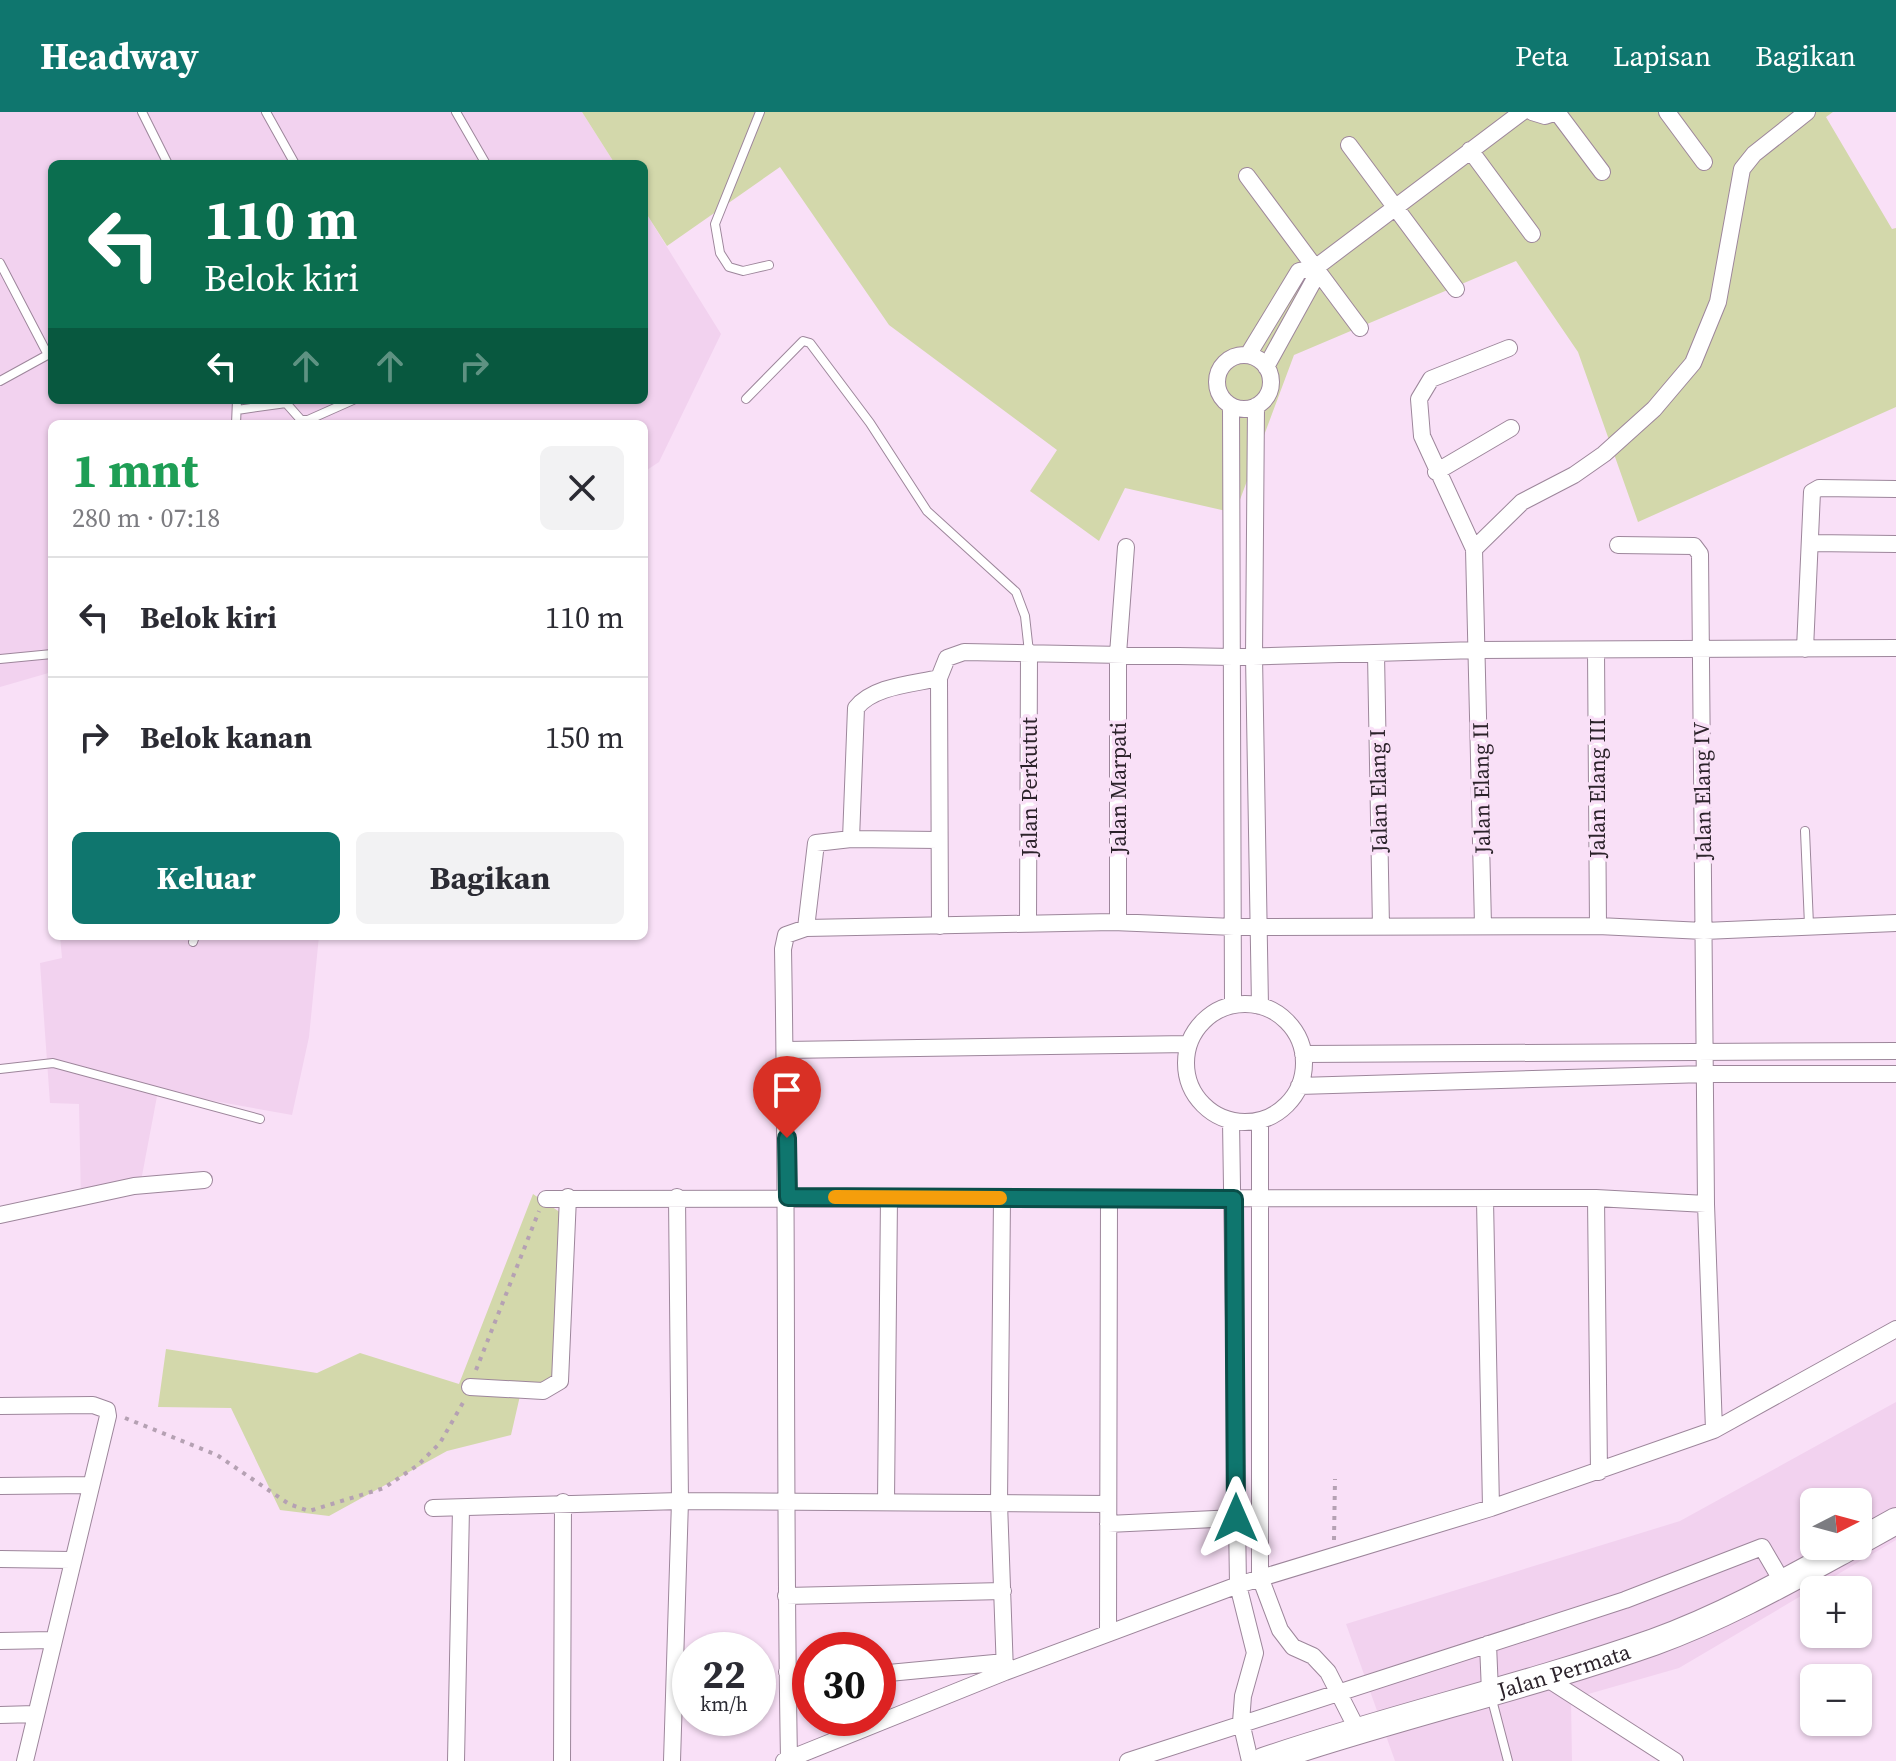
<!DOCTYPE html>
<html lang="id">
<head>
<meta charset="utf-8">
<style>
  :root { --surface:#fff; --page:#f2f2f3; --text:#2b2b33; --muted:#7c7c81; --line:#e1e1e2; --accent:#0f766e }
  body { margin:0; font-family:"Source Serif 4",serif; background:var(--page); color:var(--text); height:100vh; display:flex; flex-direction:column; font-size:30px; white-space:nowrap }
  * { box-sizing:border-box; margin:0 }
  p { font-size:26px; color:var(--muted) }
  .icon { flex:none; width:44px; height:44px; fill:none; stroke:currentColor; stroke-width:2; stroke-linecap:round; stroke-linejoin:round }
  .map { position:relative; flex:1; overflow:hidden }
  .panel { position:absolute; left:48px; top:308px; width:600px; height:520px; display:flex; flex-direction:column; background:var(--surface); border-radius:12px; box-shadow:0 2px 6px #0004 }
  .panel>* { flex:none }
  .hud { position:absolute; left:48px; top:48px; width:600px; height:244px; border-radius:12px; box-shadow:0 2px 6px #0004; background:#0b6e4f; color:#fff; overflow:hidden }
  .needle { width:52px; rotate:84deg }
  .buttons { position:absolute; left:1800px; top:1376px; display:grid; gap:16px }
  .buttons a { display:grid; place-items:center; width:72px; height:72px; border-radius:12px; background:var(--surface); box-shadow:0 2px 6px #0004; font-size:40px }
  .speed { position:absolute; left:672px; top:1520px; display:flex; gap:16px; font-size:40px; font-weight:700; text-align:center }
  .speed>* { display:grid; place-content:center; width:104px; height:104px; border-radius:50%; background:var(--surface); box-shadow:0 2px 6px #0004; line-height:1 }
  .speed small { font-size:20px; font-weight:400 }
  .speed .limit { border:12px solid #d22; background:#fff; color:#111 }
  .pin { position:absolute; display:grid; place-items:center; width:68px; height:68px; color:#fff; margin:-82px -34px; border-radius:50% 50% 50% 0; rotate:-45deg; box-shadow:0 0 8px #0007 }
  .pin .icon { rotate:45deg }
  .me { position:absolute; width:88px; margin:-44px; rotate:0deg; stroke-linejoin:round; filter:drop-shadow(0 0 6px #0008) }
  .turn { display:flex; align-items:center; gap:28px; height:168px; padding:0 24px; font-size:36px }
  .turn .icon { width:104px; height:104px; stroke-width:2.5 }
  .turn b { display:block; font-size:56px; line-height:68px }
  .lanes { display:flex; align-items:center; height:76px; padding:0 24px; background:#0003; justify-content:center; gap:40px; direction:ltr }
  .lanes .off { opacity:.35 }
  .round { display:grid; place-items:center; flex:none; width:84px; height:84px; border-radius:12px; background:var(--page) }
  .headline { display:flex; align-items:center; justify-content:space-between; height:136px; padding:0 24px }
  h1 { font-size:48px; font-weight:700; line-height:60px; color:#1e9e55 }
  .action { display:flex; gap:16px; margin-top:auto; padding:16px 24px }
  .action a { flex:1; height:92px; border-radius:12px; background:var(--accent); color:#fff; font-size:32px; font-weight:700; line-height:92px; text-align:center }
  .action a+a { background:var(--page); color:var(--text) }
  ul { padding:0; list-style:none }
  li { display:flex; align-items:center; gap:24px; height:120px; padding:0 24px; border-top:2px solid var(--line) }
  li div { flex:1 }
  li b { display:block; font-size:30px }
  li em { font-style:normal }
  header { display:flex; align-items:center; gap:48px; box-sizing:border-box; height:112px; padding:0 40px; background:var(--accent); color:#fff }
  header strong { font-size:38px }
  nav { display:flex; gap:44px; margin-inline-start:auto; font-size:28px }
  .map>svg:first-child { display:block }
  .built { fill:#f2d2ef; fill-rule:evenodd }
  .green { fill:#d3d8ab }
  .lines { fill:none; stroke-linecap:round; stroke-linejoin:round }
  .lane-casing { stroke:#9d869b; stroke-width:10 }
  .street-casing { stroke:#9d869b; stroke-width:18 }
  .primary-casing { stroke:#9d869b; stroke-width:28 }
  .path { stroke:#b5a1b3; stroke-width:4; stroke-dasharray:4 6; stroke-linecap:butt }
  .lane { stroke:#fff; stroke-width:8 }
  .street { stroke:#fff; stroke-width:16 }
  .primary { stroke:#fff; stroke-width:26 }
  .route-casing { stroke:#0a4d48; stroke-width:20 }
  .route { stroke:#0f766e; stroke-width:14 }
  .slow { stroke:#f59e0b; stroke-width:14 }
  .labels { text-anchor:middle; stroke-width:7; stroke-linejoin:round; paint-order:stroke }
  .street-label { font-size:22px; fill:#2c232b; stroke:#f9e0f7 }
</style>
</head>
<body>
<header>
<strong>Headway</strong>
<nav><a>Peta</a><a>Lapisan</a><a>Bagikan</a></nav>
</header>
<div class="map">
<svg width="1896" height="1649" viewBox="0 0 1896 1649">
  <rect width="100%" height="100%" fill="#f9e0f7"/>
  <path class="built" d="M0,0H582L615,52H52V288H644V98L721,222L659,350L644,360V312H52V560L0,575Z
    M60,824H319L309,925L292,1003L158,979L141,1069L81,1090L79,992L50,991L40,851L62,846Z
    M1896,1290V1428L1679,1556L1571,1587L1572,1649H1395L1346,1512L1680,1409ZM1814,1390H1858V1434H1814Z"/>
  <path class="green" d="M582,0H1833L1826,5L1892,117L1896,116V295L1638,410L1578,240L1516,149L1294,243L1235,401L1125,376L1099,429L1030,379L1057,338L889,213L780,55L667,134L644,98V52H615Z
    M533,1082L573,1109L563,1270L522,1275L511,1323L447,1339L329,1404L280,1398L231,1296L158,1295L166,1237L317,1261L360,1241L459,1272Z"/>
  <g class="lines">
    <defs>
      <path id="lane" d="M142,0L168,52
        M266,0L295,52
        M456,0L486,52
        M760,0L715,112L720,141L729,155L743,159L769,153
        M0,151L48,243
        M0,269L51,241
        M746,287L803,229L810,231L870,311L927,399L1016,480L1025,504L1029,540
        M237,298L286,291L301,308H308L353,288
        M236,312L237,288
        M0,547L52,542
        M1805,719L1809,813
        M193,830L195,824
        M0,957L53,951L260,1007
        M1491,1584L1508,1649"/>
      <path id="street" d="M1532,0L1545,4L1557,0
        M1557,0L1602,60
        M1667,0L1704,50
        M1349,33L1456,177
        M1470,38L1532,122
        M1247,64L1360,216
        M1248,243L1299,159L1315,156L1522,0
        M1217 270a27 27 0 1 1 54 0a27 27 0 1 1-54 0Z
        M1266,255L1314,168L1315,156
        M1231,294L1233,893
        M1256,294L1254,544L1260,894
        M1436,360L1511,316
        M1810,431L1896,432
        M1618,433L1694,434L1700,442L1706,1092L1714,1318
        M1474,437L1522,390L1574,363L1604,342L1654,297L1693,251L1718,190L1742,57L1754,42L1807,0
        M1805,537L1812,380L1819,376L1896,377
        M1596,539L1598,814
        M1376,542L1381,815
        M851,727L856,596C873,574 913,572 939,566
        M1028,810L1029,540
        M1118,810V542L1126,435
        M1483,813L1474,437L1422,324L1419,287L1431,267L1509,236
        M940,814L939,566L947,546L964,540L1233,545L1478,538L1896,536
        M806,816L816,731L851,727L938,728
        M1186 951a59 59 0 1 1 118 0a59 59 0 1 1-118 0Z
        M785,938L1189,932
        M1303,942L1896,939
        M1299,974L1706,962H1896
        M1231,1009L1238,1473L1255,1541L1243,1584L1241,1610L1250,1649
        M1260,1009V1465L1280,1518L1293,1535L1313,1544L1328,1560L1357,1617
        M1002,1086L999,1391L1005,1560
        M1596,1086L1599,1360
        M546,1087L1596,1086L1706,1092
        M1485,1088L1491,1396
        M0,1103L134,1074L204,1068
        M470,1275L543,1279L560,1269L568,1085
        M0,1294L93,1293L107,1298L108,1304L25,1649
        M0,1374L89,1373
        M886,1390L889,1085
        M433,1396L680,1389L1108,1392
        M1108,1412L1236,1406
        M0,1447L71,1448
        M786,1484L1003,1479
        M1108,1521L1109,1086
        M0,1529L52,1528
        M1488,1532L1490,1580
        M787,1560L810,1561
        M878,1562L1005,1550
        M1543,1564L1675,1649
        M0,1603L35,1602
        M789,1647C784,1377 788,1107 783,837L786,823L806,816L1113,810L1234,815L1598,814L1704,819L1896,811
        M456,1649L461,1396
        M562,1649L563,1390
        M672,1649L680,1389L677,1085
        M784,1649L1005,1560L1238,1473L1491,1396L1714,1318L1896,1217
        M1128,1649L1625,1488L1762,1435L1783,1471"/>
      <g id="primary">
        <path d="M1858,1430L1896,1409"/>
        <path id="s1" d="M1263,1649C1392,1605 1526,1575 1654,1530C1723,1505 1787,1469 1851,1434"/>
      </g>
    </defs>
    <use href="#lane" class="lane-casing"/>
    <use href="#street" class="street-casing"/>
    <use href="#primary" class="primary-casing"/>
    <path class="path" d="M476,1258L539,1099
      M125,1306L217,1343L289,1392L309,1399L384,1376L418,1353L440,1331L464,1289
      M1334,1428L1335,1367"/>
    <use href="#lane" class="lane"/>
    <use href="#street" class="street"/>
    <use href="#primary" class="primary"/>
  </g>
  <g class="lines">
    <defs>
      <path id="route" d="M787,1026L788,1085L1234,1087L1236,1406"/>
    </defs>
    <use href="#route" class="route-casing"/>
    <use href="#route" class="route"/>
    <path class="slow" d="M835,1085L1000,1086"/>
  </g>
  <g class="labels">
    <g class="street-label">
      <text transform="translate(1029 675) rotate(-90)" y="8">Jalan Perkutut</text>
      <text transform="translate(1118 676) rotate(-90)" y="8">Jalan Marpati</text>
      <text transform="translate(1481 676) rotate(-91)" y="8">Jalan Elang II</text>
      <text transform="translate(1597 676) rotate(-90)" y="8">Jalan Elang III</text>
      <text transform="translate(1378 679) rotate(-91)" y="8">Jalan Elang I</text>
      <text transform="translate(1702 679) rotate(-91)" y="8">Jalan Elang IV</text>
      <text dy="8" stroke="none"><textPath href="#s1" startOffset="314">Jalan Permata</textPath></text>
    </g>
  </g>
</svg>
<div class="buttons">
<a><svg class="needle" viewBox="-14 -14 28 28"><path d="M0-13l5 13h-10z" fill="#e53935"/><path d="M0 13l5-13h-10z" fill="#7c7c81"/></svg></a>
<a>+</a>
<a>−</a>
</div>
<div class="speed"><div>22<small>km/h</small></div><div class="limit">30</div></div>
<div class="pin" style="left:787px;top:1026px;background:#d93025"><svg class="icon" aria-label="arrive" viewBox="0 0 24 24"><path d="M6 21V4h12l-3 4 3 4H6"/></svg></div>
<svg class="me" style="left:1236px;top:1406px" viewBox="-20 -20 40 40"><path d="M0-17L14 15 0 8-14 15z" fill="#0f766e" stroke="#fff" stroke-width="4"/></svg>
<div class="hud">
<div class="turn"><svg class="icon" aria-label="left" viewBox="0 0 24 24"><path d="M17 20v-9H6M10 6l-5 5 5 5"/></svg><div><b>110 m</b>Belok kiri</div></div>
<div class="lanes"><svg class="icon" aria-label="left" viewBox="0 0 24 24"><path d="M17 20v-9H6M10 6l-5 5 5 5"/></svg><svg class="icon off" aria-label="ahead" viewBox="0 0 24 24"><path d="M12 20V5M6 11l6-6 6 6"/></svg><svg class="icon off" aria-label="ahead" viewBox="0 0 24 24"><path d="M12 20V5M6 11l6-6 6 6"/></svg><svg class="icon off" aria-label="right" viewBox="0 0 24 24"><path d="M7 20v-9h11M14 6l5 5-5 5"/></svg></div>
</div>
<section class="panel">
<div class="headline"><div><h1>1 mnt</h1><p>280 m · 07:18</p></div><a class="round"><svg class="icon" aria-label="close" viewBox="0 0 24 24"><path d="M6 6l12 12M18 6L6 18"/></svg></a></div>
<ul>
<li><svg class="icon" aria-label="left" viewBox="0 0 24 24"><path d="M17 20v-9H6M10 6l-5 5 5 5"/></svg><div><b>Belok kiri</b></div><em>110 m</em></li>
<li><svg class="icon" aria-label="right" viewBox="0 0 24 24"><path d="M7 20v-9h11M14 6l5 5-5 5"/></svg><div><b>Belok kanan</b></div><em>150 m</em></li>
</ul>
<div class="action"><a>Keluar</a><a>Bagikan</a></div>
</section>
</div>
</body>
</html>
